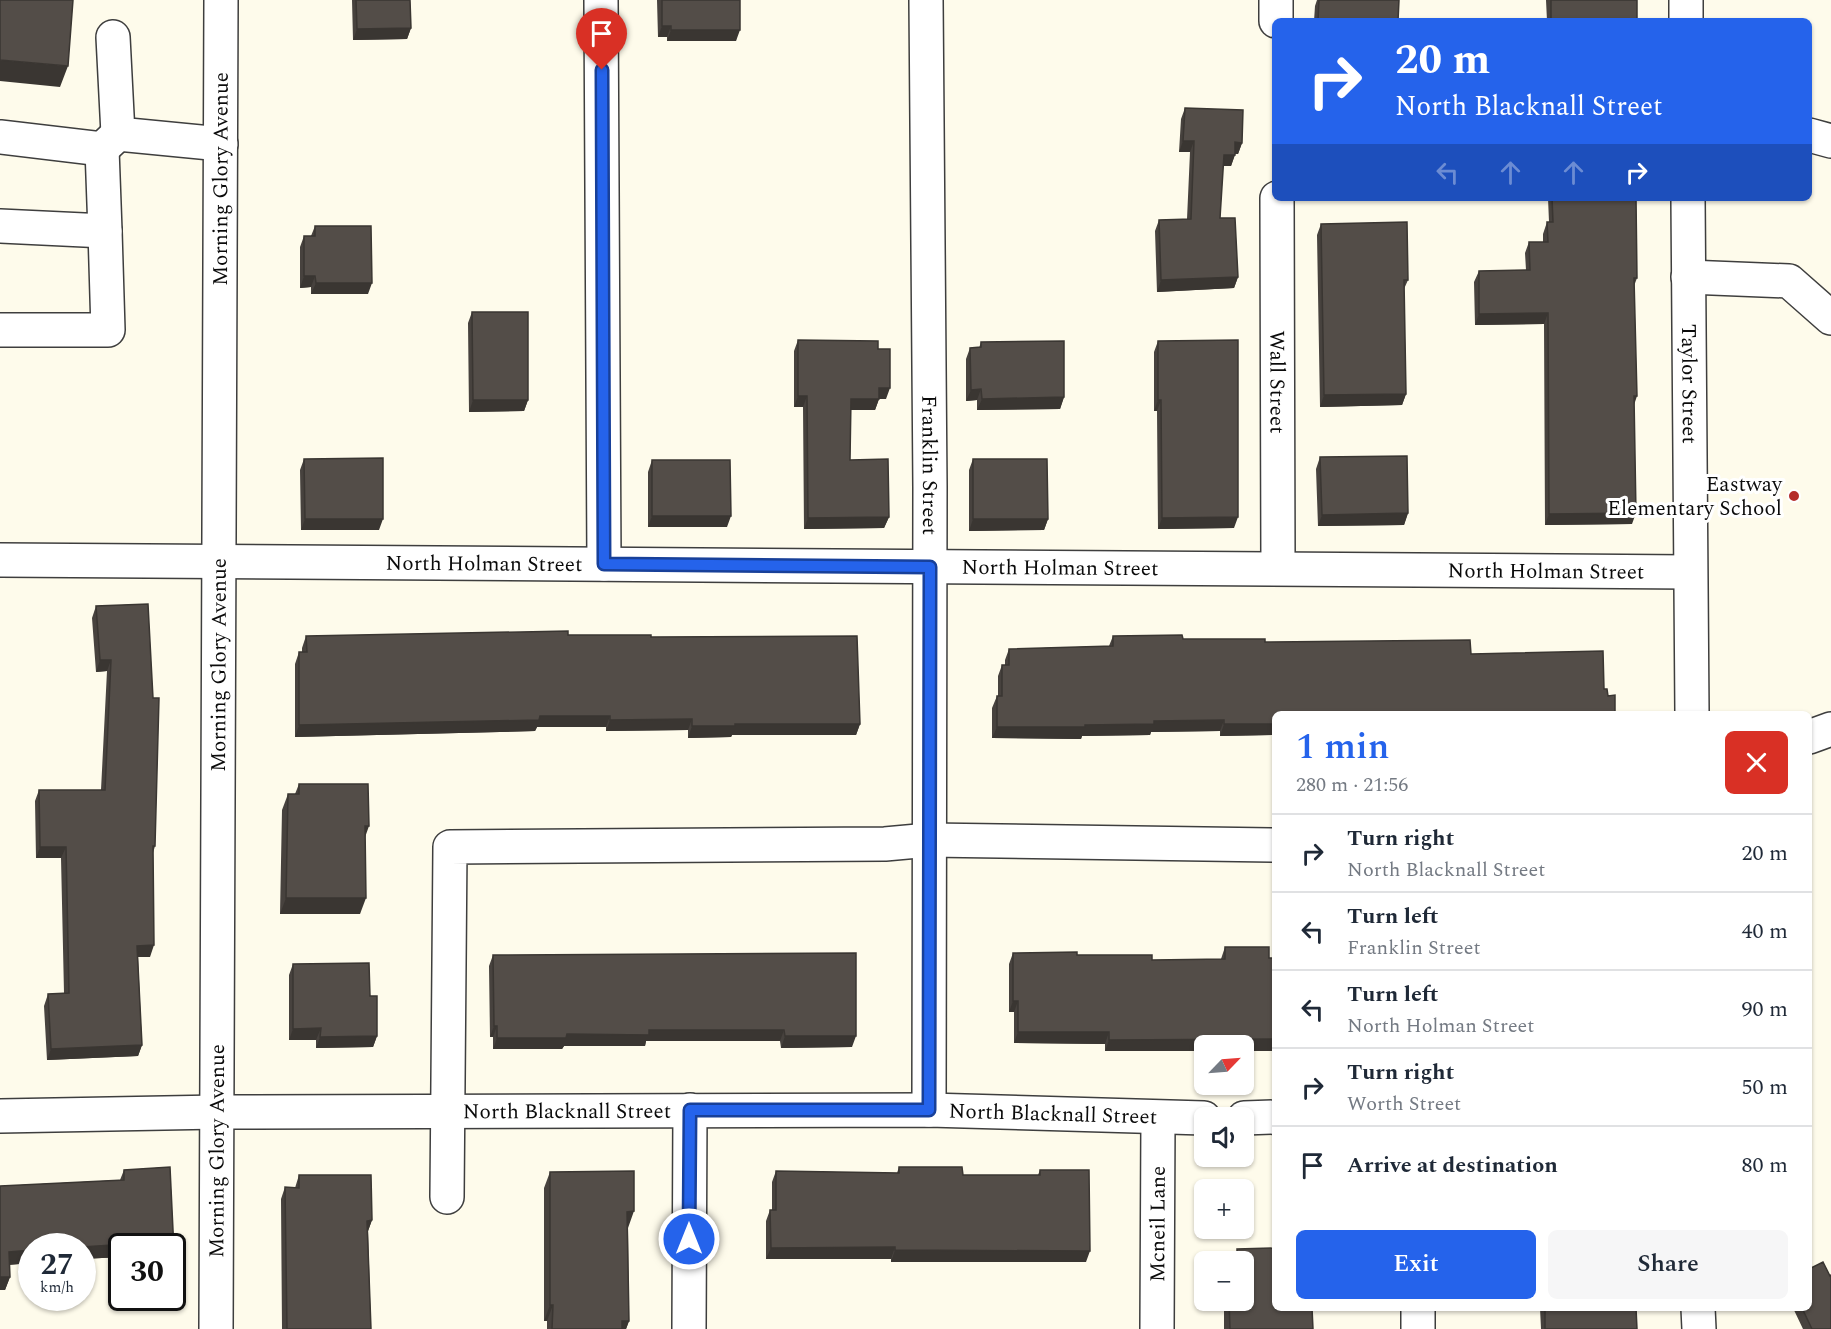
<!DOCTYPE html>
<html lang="en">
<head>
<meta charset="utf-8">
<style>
  :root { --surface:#fff; --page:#f6f6f7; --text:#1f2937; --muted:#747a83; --line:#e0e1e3; --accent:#2563eb }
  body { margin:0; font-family:Spectral,serif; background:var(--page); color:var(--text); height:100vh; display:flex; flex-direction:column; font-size:22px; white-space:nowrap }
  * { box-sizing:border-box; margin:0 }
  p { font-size:20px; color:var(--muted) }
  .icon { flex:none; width:33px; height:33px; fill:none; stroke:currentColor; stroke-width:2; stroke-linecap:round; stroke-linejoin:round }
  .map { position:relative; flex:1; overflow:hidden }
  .panel { position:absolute; left:1272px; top:711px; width:540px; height:600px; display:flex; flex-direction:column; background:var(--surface); border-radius:9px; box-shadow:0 2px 4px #0004 }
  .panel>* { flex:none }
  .banner { position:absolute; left:1272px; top:18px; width:540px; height:183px; border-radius:9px; box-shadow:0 2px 4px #0004; background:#2563eb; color:#fff; overflow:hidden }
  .needle { width:39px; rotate:65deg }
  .buttons { position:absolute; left:1194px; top:1035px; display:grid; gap:12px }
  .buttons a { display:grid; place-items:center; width:60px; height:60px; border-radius:9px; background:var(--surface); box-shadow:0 2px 4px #0004; font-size:30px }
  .speed { position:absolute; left:18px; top:1233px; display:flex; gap:12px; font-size:30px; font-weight:700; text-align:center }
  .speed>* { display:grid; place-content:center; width:78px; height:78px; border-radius:50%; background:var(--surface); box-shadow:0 2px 4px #0004; line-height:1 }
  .speed small { font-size:15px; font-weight:400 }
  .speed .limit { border:3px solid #111; border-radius:9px; background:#fff; color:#111 }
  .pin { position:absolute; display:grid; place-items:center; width:51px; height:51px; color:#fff; margin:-62px -26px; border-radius:50% 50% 50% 0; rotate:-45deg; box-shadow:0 0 6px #0007 }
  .pin .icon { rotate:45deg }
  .me { position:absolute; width:66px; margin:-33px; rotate:0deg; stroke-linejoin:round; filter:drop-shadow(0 0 4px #0008) }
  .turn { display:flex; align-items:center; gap:21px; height:126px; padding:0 24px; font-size:27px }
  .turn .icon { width:78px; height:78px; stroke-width:2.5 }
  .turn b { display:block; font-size:42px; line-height:51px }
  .lanes { display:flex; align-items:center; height:57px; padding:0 24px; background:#0003; justify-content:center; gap:30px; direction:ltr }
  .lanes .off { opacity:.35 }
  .round { display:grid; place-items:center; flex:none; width:63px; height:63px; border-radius:9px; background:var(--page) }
  .headline { display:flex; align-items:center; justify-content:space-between; height:102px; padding:0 24px }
  h1 { font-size:36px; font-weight:600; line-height:45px; color:var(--accent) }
  .cta { display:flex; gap:12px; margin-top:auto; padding:12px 24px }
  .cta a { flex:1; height:69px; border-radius:9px; background:var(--accent); color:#fff; font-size:24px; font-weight:600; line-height:69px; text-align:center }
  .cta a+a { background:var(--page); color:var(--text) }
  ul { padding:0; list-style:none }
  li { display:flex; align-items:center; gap:18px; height:78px; padding:0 24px; border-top:2px solid var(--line) }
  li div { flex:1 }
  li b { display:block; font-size:22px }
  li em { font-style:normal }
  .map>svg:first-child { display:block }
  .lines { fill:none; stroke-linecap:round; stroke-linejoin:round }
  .minor-casing { stroke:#3e3e3e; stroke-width:36 }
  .minor { stroke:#fff; stroke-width:33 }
  .wall { fill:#47423e }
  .shaded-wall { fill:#3a3632 }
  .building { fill:#534d48; stroke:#3a3632; stroke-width:1.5 }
  .route-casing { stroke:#184099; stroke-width:15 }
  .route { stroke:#2563eb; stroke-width:10 }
  .poi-dot { fill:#b42c2b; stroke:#fff; stroke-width:2 }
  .labels { text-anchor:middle; stroke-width:6; stroke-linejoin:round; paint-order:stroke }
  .street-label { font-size:21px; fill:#0b0b0b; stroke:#fff }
  .poi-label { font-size:21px; fill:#0b0b0b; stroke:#fff; text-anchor:end }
</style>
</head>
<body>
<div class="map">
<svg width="1831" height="1329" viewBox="0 0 1831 1329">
  <rect width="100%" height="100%" fill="#fefbeb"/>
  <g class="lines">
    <defs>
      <g id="minor">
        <path d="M601,0L604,564"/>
        <path id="s1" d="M926,0L930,487L929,1110"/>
        <path d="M1276,0V21"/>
        <path d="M1686,0V21"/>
        <path d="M113,37L118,134L221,144"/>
        <path d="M1809,135L1831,141"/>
        <path d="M0,137L102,149L118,134"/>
        <path id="s2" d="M1277,198L1278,568"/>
        <path id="s3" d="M1688,198L1692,714"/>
        <path d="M0,226L105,231L102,149"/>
        <path d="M1688,277L1789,281L1831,318"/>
        <path d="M0,330H108L105,231"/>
        <path id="s4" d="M0,560L1690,572"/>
        <path d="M1809,737L1831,729"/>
        <path id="s5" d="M0,1116L219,1112L929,1110L1204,1118"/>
        <path d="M1244,1118L1275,1117"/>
        <path d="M447,1197L450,847L885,844L929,840L1275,845"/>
        <path d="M1698,1308L1699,1329"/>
        <path id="s6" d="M216,1329L221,0"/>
        <path d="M689,1329L690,1110"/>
        <path id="s7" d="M1157,1329L1158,1118"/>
        <path d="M1418,1329V1308"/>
      </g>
    </defs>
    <use href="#minor" class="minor-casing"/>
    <use href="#minor" class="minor"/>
  </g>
  <path class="wall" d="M352,0H410L411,28L407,39L353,40Z
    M657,0H740L736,41H667V37H658Z
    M1317,0H1399L1398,21H1314L1315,6Z
    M1546,0H1637V21H1547Z
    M1185,108L1242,143L1238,154H1235L1231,166H1223L1220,218L1238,277L1234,288L1157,292L1155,231L1159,220L1187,219L1190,152H1179L1181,119Z
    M1548,198H1636L1637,278L1634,286L1632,524L1545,525L1544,324L1475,325L1474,282L1479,271L1526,270L1525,253L1529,242H1543V234L1547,222H1549Z
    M1321,224L1408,280L1404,289L1406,394L1402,405L1320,407L1317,235Z
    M315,226L368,294H311V287L300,288V247L304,236H311Z
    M472,312L528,400L524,411L469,412L468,323Z
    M798,340L878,349L886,399H879L875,410H851L850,460L889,517L884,528L804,529L803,407H794V351Z
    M1158,341L1234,528L1158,529L1157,411H1154V352Z
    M981,342L1064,397L1060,409L977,410V400L966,401V359L970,348H979Z
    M1320,457L1408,513L1404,525L1318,526L1316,469Z
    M304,459L379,530H301L300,470Z
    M973,459L1048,519L1044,530L969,531V470Z
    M652,460L727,527H648V472Z
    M148,604L155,846L153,853L150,957H138L142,1045L138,1056L47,1060L44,1006L48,994L64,993L61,858H36L35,801L39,790H101L107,671L96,672L92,618L96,606Z
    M568,635L651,637L860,724L856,735H732L731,737L688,738V730L606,731V727H537L535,731L295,737V664L299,652H302V648L306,636Z
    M1113,636L1183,639L1275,714V735L1220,736V731L1151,732L1150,735L1082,736L1081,739L992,738V708L997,696H998V676L1002,665H1005V660L1009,649L1109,646Z
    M299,784L365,837L360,914H280L282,810L288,794H295Z
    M1225,947L1269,958H1275V1051H1105V1044L1014,1043V1012H1009V964L1013,953L1152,960L1221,959Z
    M493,955L852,1047L781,1048L780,1041H646L645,1046H564L562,1049H493V1037H490L489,966Z
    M293,964L370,996L377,1036L373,1047L316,1048V1040H289V975Z
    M170,1167L174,1251L172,1256V1246H122V1257L82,1259V1246H32V1263L9,1265L10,1277L5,1290H0V1186L120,1180L124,1170Z
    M899,1167L963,1175H1038L1040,1170L1086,1262H891V1259H766V1221L770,1210H772V1182L776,1171L897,1173Z
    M550,1172L628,1228L629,1321L626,1329H547V1321H544V1188Z
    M299,1175L372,1220L368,1231L371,1329H282L281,1199L285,1187L295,1188Z
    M1237,1249L1313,1329H1224V1300H1244V1262H1227L1228,1259H1234Z
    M1540,1308H1636L1637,1329H1541Z
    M1793,1308H1809L1831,1329H1803Z"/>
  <path class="shaded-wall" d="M662,26H671L667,37H658Z
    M411,28L407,39L353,40L357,29Z
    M671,30H740L736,41H667Z
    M0,60L68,66L60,87L0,81Z
    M1183,141H1194L1190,152H1179Z
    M1235,142L1242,143L1238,154L1231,153Z
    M1224,155H1235L1231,166H1219Z
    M304,276H315L311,287L300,288Z
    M1238,277L1234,288L1157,292L1161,280Z
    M316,283H372L368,294H311Z
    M1548,313L1544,324L1475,325L1479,314Z
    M879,388H890L886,399H879L875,410H847L851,399Z
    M981,389L977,400L966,401L971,390Z
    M1406,394L1402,405L1320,407L1324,395Z
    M798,396H807L803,407H794Z
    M1634,396H1637L1633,408Z
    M1064,397L1060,409L977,410L982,399Z
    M473,400H528L524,411L469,412Z
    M1158,400H1161L1157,411H1154Z
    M1408,513L1404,525L1318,526L1322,515Z
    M1636,513L1632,524L1545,525L1549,514Z
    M652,516H731L727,527H648Z
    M889,517L884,528L804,529L808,518Z
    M1238,517L1234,528L1158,529L1162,518Z
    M305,519H383L379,530H301Z
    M973,519H1048L1044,530L969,531Z
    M100,660H111L107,671L96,672Z
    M540,716H610L606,727H537L535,731L295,737L299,725Z
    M692,719L688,730L606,731L610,720Z
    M1224,720L1220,731L1151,732L1150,735L1082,736L1081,739L992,738L997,727L1085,725L1154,721Z
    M735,724H860L856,735H732L731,737L688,738L692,726Z
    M1224,724H1275V735L1220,736Z
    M365,826H369L363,843Z
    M40,847H66L61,858H36Z
    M286,898H366L360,914H280Z
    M154,945L150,957H133L137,946Z
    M1013,1001H1018L1014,1012H1009Z
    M494,1026H497L493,1037H490Z
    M321,1028L316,1040H289L293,1029Z
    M649,1030H784L780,1041H646L645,1046H564L562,1049H493L497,1038Z
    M1018,1032H1109L1105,1044L1014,1043Z
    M377,1036L373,1047L316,1048L320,1037Z
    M785,1036H856L852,1047L781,1048Z
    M1275,1039V1051H1244V1046H1204V1051H1105L1109,1040Z
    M142,1045L138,1056L47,1060L51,1049Z
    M634,1211L628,1228H622L627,1212Z
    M372,1220L368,1231L367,1221Z
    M127,1244L126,1246H122V1257L82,1259V1247Z
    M895,1247L891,1259H766L771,1248Z
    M32,1250V1263L4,1265L9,1252Z
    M895,1250L1090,1251L1086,1262H891Z
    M0,1277H10L5,1290H0Z
    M550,1305H553L547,1321H544Z
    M622,1321H629L626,1329H619Z"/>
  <path class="building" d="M0,0H73L68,66L0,60Z
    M356,0H410L411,28L357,29Z
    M662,0H740V30H671V26H662Z
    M1319,0H1399L1398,21H1318Z
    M1551,0H1637V21H1551Z
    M1185,108L1243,110L1242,143L1235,142V155H1224L1220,218H1235L1238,277L1161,280L1159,220L1191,219L1194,141H1183Z
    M1552,198H1636L1637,278H1634L1637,396H1634L1636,513L1549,514L1548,313L1479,314V271L1530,270L1529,242H1548L1547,222H1553Z
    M1407,222L1408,280H1404L1406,394L1324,395L1321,224Z
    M315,226H371L372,283H316L315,276H304V236H315Z
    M472,312H528V400H473Z
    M798,340L878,341V349H890V388H879V399H851L850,460L888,459L889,517L808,518L807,396H798Z
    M1238,340V517L1162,518L1161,400H1158V341Z
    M1064,341V397L982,399L981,389L971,390L970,348L981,347V342Z
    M1407,456L1408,513L1322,515L1320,457Z
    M383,458V519H305L304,459Z
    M973,459H1047L1048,519H973Z
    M652,460H730L731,516H652Z
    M148,604L153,698H159L155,846H153L154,945L137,946L142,1045L51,1049L48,994L69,993L66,847H40L39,790H105L111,660H100L96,606Z
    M568,631V635H651V637L857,636L860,724H735V726H692V719L610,720V716H540L539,720L299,725V652H307L306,636Z
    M1182,635L1183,639H1265V642L1470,640L1471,654L1603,651L1604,689H1607L1608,696L1615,695V714H1275V724H1224V720L1154,721V724L1085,725V727H997V696H1002V665H1009V649L1113,646V636Z
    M299,784H368L369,826H365L366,898H286L288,794H299Z
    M1225,947H1269V958H1275V1039L1109,1040V1032H1018V1001H1013V953L1077,952V955H1152V960L1225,959Z
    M856,953V1036H785L784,1030H649V1035L567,1034L566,1038H497V1026H494L493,955Z
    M369,963L370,996H377V1036L320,1037L321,1028L293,1029V964Z
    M170,1167L174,1251H172V1246H127V1244L82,1247L32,1246V1250L9,1252L10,1277H0V1186L124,1180V1170Z
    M899,1167H962L963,1175H1040V1170H1089L1090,1251L895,1250V1247L771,1248L770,1210H776V1171L899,1173Z
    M634,1171V1211L627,1212L629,1321H622V1329H552L553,1305H550V1172Z
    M299,1175H371L372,1220L367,1221L371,1329H287L285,1187L299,1188Z
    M1275,1248V1308H1312L1313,1329H1230L1229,1300H1244V1262H1228V1259H1238L1237,1249Z
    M1823,1262L1830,1276L1831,1275V1329H1812L1802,1308H1809V1269Z
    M1545,1308H1636L1637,1329H1545Z"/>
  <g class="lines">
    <defs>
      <path id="route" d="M602,70L604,564L930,567L929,1110H690L689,1239"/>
    </defs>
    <use href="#route" class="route-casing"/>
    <use href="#route" class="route"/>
  </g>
  <circle class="poi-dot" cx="1794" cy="496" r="6"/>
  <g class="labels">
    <g class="street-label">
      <text dy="7" stroke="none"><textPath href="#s6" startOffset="1150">Morning Glory Avenue</textPath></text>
      <text dy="7" stroke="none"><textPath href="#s2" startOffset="184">Wall Street</textPath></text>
      <text dy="7" stroke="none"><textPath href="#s3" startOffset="186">Taylor Street</textPath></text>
      <text dy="7" stroke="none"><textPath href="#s1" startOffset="465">Franklin Street</textPath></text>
      <text dy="7" stroke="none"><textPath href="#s4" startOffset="484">North Holman Street</textPath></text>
      <text dy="7" stroke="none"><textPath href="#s4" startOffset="1060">North Holman Street</textPath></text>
      <text dy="7" stroke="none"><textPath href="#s4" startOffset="1546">North Holman Street</textPath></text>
      <text dy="7" stroke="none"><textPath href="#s6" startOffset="664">Morning Glory Avenue</textPath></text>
      <text dy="7" stroke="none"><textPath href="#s5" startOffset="567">North Blacknall Street</textPath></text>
      <text dy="7" stroke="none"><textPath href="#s5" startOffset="1053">North Blacknall Street</textPath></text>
      <text dy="7" stroke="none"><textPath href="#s6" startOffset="178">Morning Glory Avenue</textPath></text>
      <text dy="7" stroke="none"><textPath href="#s7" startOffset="105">Mcneil Lane</textPath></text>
    </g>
    <g class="poi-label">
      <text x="1782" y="491">Eastway<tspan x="1782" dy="24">Elementary School</tspan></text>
    </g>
  </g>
</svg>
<div class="buttons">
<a><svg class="needle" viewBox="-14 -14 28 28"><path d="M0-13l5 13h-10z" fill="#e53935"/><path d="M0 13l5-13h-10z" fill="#747a83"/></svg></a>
<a><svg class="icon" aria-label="sound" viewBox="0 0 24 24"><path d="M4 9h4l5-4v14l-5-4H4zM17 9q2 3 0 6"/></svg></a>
<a>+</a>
<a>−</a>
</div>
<div class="speed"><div>27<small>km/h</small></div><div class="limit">30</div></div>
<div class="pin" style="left:602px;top:70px;background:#d93025"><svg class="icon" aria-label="arrive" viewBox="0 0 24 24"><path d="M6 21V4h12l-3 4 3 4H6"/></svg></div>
<svg class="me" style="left:689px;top:1239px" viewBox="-20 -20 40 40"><circle r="17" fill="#2563eb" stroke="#fff" stroke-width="3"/><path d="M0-11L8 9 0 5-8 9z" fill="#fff"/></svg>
<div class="banner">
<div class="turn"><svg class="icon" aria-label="right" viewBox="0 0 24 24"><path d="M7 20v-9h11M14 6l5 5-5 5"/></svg><div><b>20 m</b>North Blacknall Street</div></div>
<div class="lanes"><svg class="icon off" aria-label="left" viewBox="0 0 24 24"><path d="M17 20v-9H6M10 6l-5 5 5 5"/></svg><svg class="icon off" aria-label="ahead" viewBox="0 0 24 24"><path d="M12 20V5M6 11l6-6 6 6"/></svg><svg class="icon off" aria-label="ahead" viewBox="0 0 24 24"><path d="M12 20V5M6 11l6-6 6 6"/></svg><svg class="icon" aria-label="right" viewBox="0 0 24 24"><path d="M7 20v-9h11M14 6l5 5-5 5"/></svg></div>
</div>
<section class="panel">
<div class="headline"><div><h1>1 min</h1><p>280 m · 21:56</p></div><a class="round" style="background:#d93025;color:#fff"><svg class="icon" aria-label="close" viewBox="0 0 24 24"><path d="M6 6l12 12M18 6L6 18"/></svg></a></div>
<ul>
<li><svg class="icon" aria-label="right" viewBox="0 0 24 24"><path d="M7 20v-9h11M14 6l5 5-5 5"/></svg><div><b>Turn right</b><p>North Blacknall Street</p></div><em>20 m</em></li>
<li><svg class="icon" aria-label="left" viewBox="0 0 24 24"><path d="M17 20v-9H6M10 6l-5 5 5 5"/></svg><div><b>Turn left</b><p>Franklin Street</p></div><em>40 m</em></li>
<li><svg class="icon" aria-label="left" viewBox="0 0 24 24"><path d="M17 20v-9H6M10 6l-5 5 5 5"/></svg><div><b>Turn left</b><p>North Holman Street</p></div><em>90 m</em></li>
<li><svg class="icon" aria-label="right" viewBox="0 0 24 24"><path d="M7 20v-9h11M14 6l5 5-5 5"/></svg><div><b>Turn right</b><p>Worth Street</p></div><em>50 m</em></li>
<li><svg class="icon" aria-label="arrive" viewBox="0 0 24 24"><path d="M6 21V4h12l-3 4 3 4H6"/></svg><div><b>Arrive at destination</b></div><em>80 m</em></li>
</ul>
<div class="cta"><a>Exit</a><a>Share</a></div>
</section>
</div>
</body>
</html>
